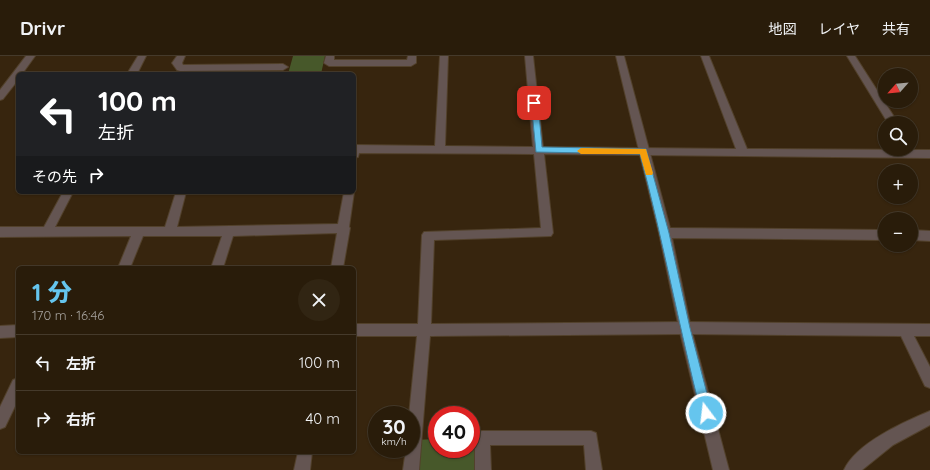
<!DOCTYPE html>
<html lang="ja">
<head>
<meta charset="utf-8">
<style>
  :root { --surface:#291c0a; --page:#312513; --text:#f1f3f6; --muted:#a5a19c; --line:#453a2b; --accent:#65c5ee }
  body { margin:0; font-family:Quicksand,"Noto Sans JP",sans-serif; background:var(--page); color:var(--text); height:100vh; display:flex; flex-direction:column; font-size:15px; white-space:nowrap }
  * { box-sizing:border-box; margin:0 }
  p { font-size:13px; color:var(--muted) }
  .icon { flex:none; width:22px; height:22px; fill:none; stroke:currentColor; stroke-width:2; stroke-linecap:round; stroke-linejoin:round }
  .map { position:relative; flex:1; overflow:hidden }
  .sheet { position:absolute; left:16px; top:210px; width:340px; height:188px; display:flex; flex-direction:column; background:var(--surface); border-radius:6px; box-shadow:0 1px 3px #0004,0 0 0 1px var(--line) }
  .sheet>* { flex:none }
  .hud { position:absolute; left:16px; top:16px; width:340px; height:122px; border-radius:6px; box-shadow:0 1px 3px #0004,0 0 0 1px var(--line); background:#202124; color:#fff; overflow:hidden }
  .needle { width:26px; rotate:243deg }
  .buttons { position:absolute; left:878px; top:12px; display:grid; gap:8px }
  .buttons a { display:grid; place-items:center; width:40px; height:40px; border-radius:50%; background:var(--surface); box-shadow:0 1px 3px #0004,0 0 0 1px var(--line); font-size:20px }
  .speed { position:absolute; left:368px; top:350px; display:flex; gap:8px; font-size:20px; font-weight:700; text-align:center }
  .speed>* { display:grid; place-content:center; width:52px; height:52px; border-radius:50%; background:var(--surface); box-shadow:0 1px 3px #0004,0 0 0 1px var(--line); line-height:1 }
  .speed small { font-size:10px; font-weight:400 }
  .speed .limit { border:6px solid #d22; background:#fff; color:#111 }
  .pin { position:absolute; display:grid; place-items:center; width:34px; height:34px; color:#fff; margin:-17px; border-radius:8px; box-shadow:0 2px 6px #0006 }
  .me { position:absolute; width:44px; margin:-22px; rotate:345deg; stroke-linejoin:round; filter:drop-shadow(0 0 3px #0008) }
  .turn { display:flex; align-items:center; gap:14px; height:84px; padding:0 16px; font-size:18px }
  .turn .icon { width:52px; height:52px; stroke-width:2.5 }
  .turn b { display:block; font-size:28px; line-height:34px }
  .then { display:flex; align-items:center; height:38px; padding:0 16px; background:#0003; gap:8px; font-size:15px }
  .round { display:grid; place-items:center; flex:none; width:42px; height:42px; border-radius:21px; background:var(--page) }
  .overview { display:flex; align-items:center; justify-content:space-between; height:68px; padding:0 16px }
  h1 { font-size:24px; font-weight:800; line-height:30px; color:var(--accent) }
  ul { padding:0; list-style:none }
  li { display:flex; align-items:center; gap:12px; height:56px; padding:0 16px; border-top:1px solid var(--line) }
  li div { flex:1 }
  li b { display:block; font-size:15px }
  li em { font-style:normal }
  header { display:flex; align-items:center; gap:24px; box-sizing:border-box; height:56px; padding:0 20px; background:var(--surface); border-bottom:1px solid var(--line) }
  header strong { font-size:19px }
  nav { display:flex; gap:22px; margin-inline-start:auto; font-size:14px }
  .map>svg:first-child { display:block }
  .green { fill:#47582a }
  .lines { fill:none; stroke-linecap:round; stroke-linejoin:round }
  .minor-casing { stroke:#52412b; stroke-width:2 }
  .tertiary-casing { stroke:#52412b; stroke-width:2 }
  .minor { fill:#645552; fill-rule:evenodd }
  .tertiary { fill:#645552; fill-rule:evenodd }
  .route { fill:#65c5ee; stroke:#42809b }
  .slow { fill:#f59e0b }
</style>
</head>
<body>
<header>
<strong>Drivr</strong>
<nav><a>地図</a><a>レイヤ</a><a>共有</a></nav>
</header>
<div class="map">
<svg width="930" height="414" viewBox="0 0 930 414">
  <rect width="100%" height="100%" fill="#37250e"/>
  <path class="green" d="M293,0H325L321,18H288Z
    M471,382H482L483,414H411L413,384L437,383V393H471Z"/>
  <g class="lines">
    <defs>
      <path id="minor" d="M138,0H146L137,18H127Z
        M177,0H185L182,7L183,9L283,8L288,11L283,14L180,15L177,14L172,7Z
        M326,0H334V4H407L408,0H416V7L411,10H329L324,7Z
        M440,0H448L445,90L533,91L525,0H533L543,91L736,93L701,0H709L747,93L930,94V102L544,98L553,177L551,180L434,184L431,268L685,266L930,268V280H914L930,311V332L925,330L901,280L685,278L430,280L419,414H403L406,393H411V359H409L417,280H354V268H418L422,179L424,176L541,172L534,98L359,97L358,101L354,102L355,89L435,90Z
        M847,0H855L898,67H888Z
        M354,135V136L349,171L350,172L343,212H331L337,177L233,180L223,212H211L222,180H143L130,212H118L131,180L0,181V171H44L63,136H73L55,171H165L176,136H186L177,171L338,168L344,136Z
        M18,269V281L0,282V270Z
        M18,322V344L5,371L0,373V351L13,324Z
        M930,355V369L893,389L862,414H844C856,387 904,366 930,355Z
        M482,375H591L596,377L602,414H586L584,389H490L491,414H475V382L477,377Z
        M298,396H312L310,414H294Z"/>
      <path id="tertiary" d="M26,0H35L22,18H18V24L3,43L0,44V34Z
        M616,0H624L670,172L885,174V184L672,182L691,272L729,414H713L679,272L659,177Z
        M911,174L930,175V185L911,184Z"/>
    </defs>
    <use href="#minor" class="minor-casing"/>
    <use href="#tertiary" class="tertiary-casing"/>
    <use href="#minor" class="minor"/>
    <use href="#tertiary" class="tertiary"/>
  </g>
  <path class="route" d="M531,45L538,47L542,91L646,93L669,177L690,272L712,357L710,361L706,362L703,361L701,357C679,271 663,184 640,98L536,96Z"/>
  <path class="slow" d="M581,92L646,93L653,117L652,119H646L640,98H581L577,95Z"/>
</svg>
<div class="buttons">
<a><svg class="needle" viewBox="-14 -14 28 28"><path d="M0-13l5 13h-10z" fill="#e53935"/><path d="M0 13l5-13h-10z" fill="#a5a19c"/></svg></a>
<a><svg class="icon" aria-label="search" viewBox="0 0 24 24"><circle cx="10" cy="10" r="6"/><path d="M15 15l6 6"/></svg></a>
<a>+</a>
<a>−</a>
</div>
<div class="speed"><div>30<small>km/h</small></div><div class="limit">40</div></div>
<div class="pin" style="left:534px;top:47px;background:#d93025"><svg class="icon" aria-label="arrive" viewBox="0 0 24 24"><path d="M6 21V4h12l-3 4 3 4H6"/></svg></div>
<svg class="me" style="left:706px;top:357px" viewBox="-20 -20 40 40"><circle r="17" fill="#65c5ee" stroke="#fff" stroke-width="3"/><path d="M0-11L8 9 0 5-8 9z" fill="#fff"/></svg>
<div class="hud">
<div class="turn"><svg class="icon" aria-label="left" viewBox="0 0 24 24"><path d="M17 20v-9H6M10 6l-5 5 5 5"/></svg><div><b>100 m</b>左折</div></div>
<div class="then">その先<svg class="icon" aria-label="right" viewBox="0 0 24 24"><path d="M7 20v-9h11M14 6l5 5-5 5"/></svg></div>
</div>
<section class="sheet">
<div class="overview"><div><h1>1 分</h1><p>170 m · 16:46</p></div><a class="round"><svg class="icon" aria-label="close" viewBox="0 0 24 24"><path d="M6 6l12 12M18 6L6 18"/></svg></a></div>
<ul>
<li><svg class="icon" aria-label="left" viewBox="0 0 24 24"><path d="M17 20v-9H6M10 6l-5 5 5 5"/></svg><div><b>左折</b></div><em>100 m</em></li>
<li><svg class="icon" aria-label="right" viewBox="0 0 24 24"><path d="M7 20v-9h11M14 6l5 5-5 5"/></svg><div><b>右折</b></div><em>40 m</em></li>
</ul>
</section>
</div>
</body>
</html>
